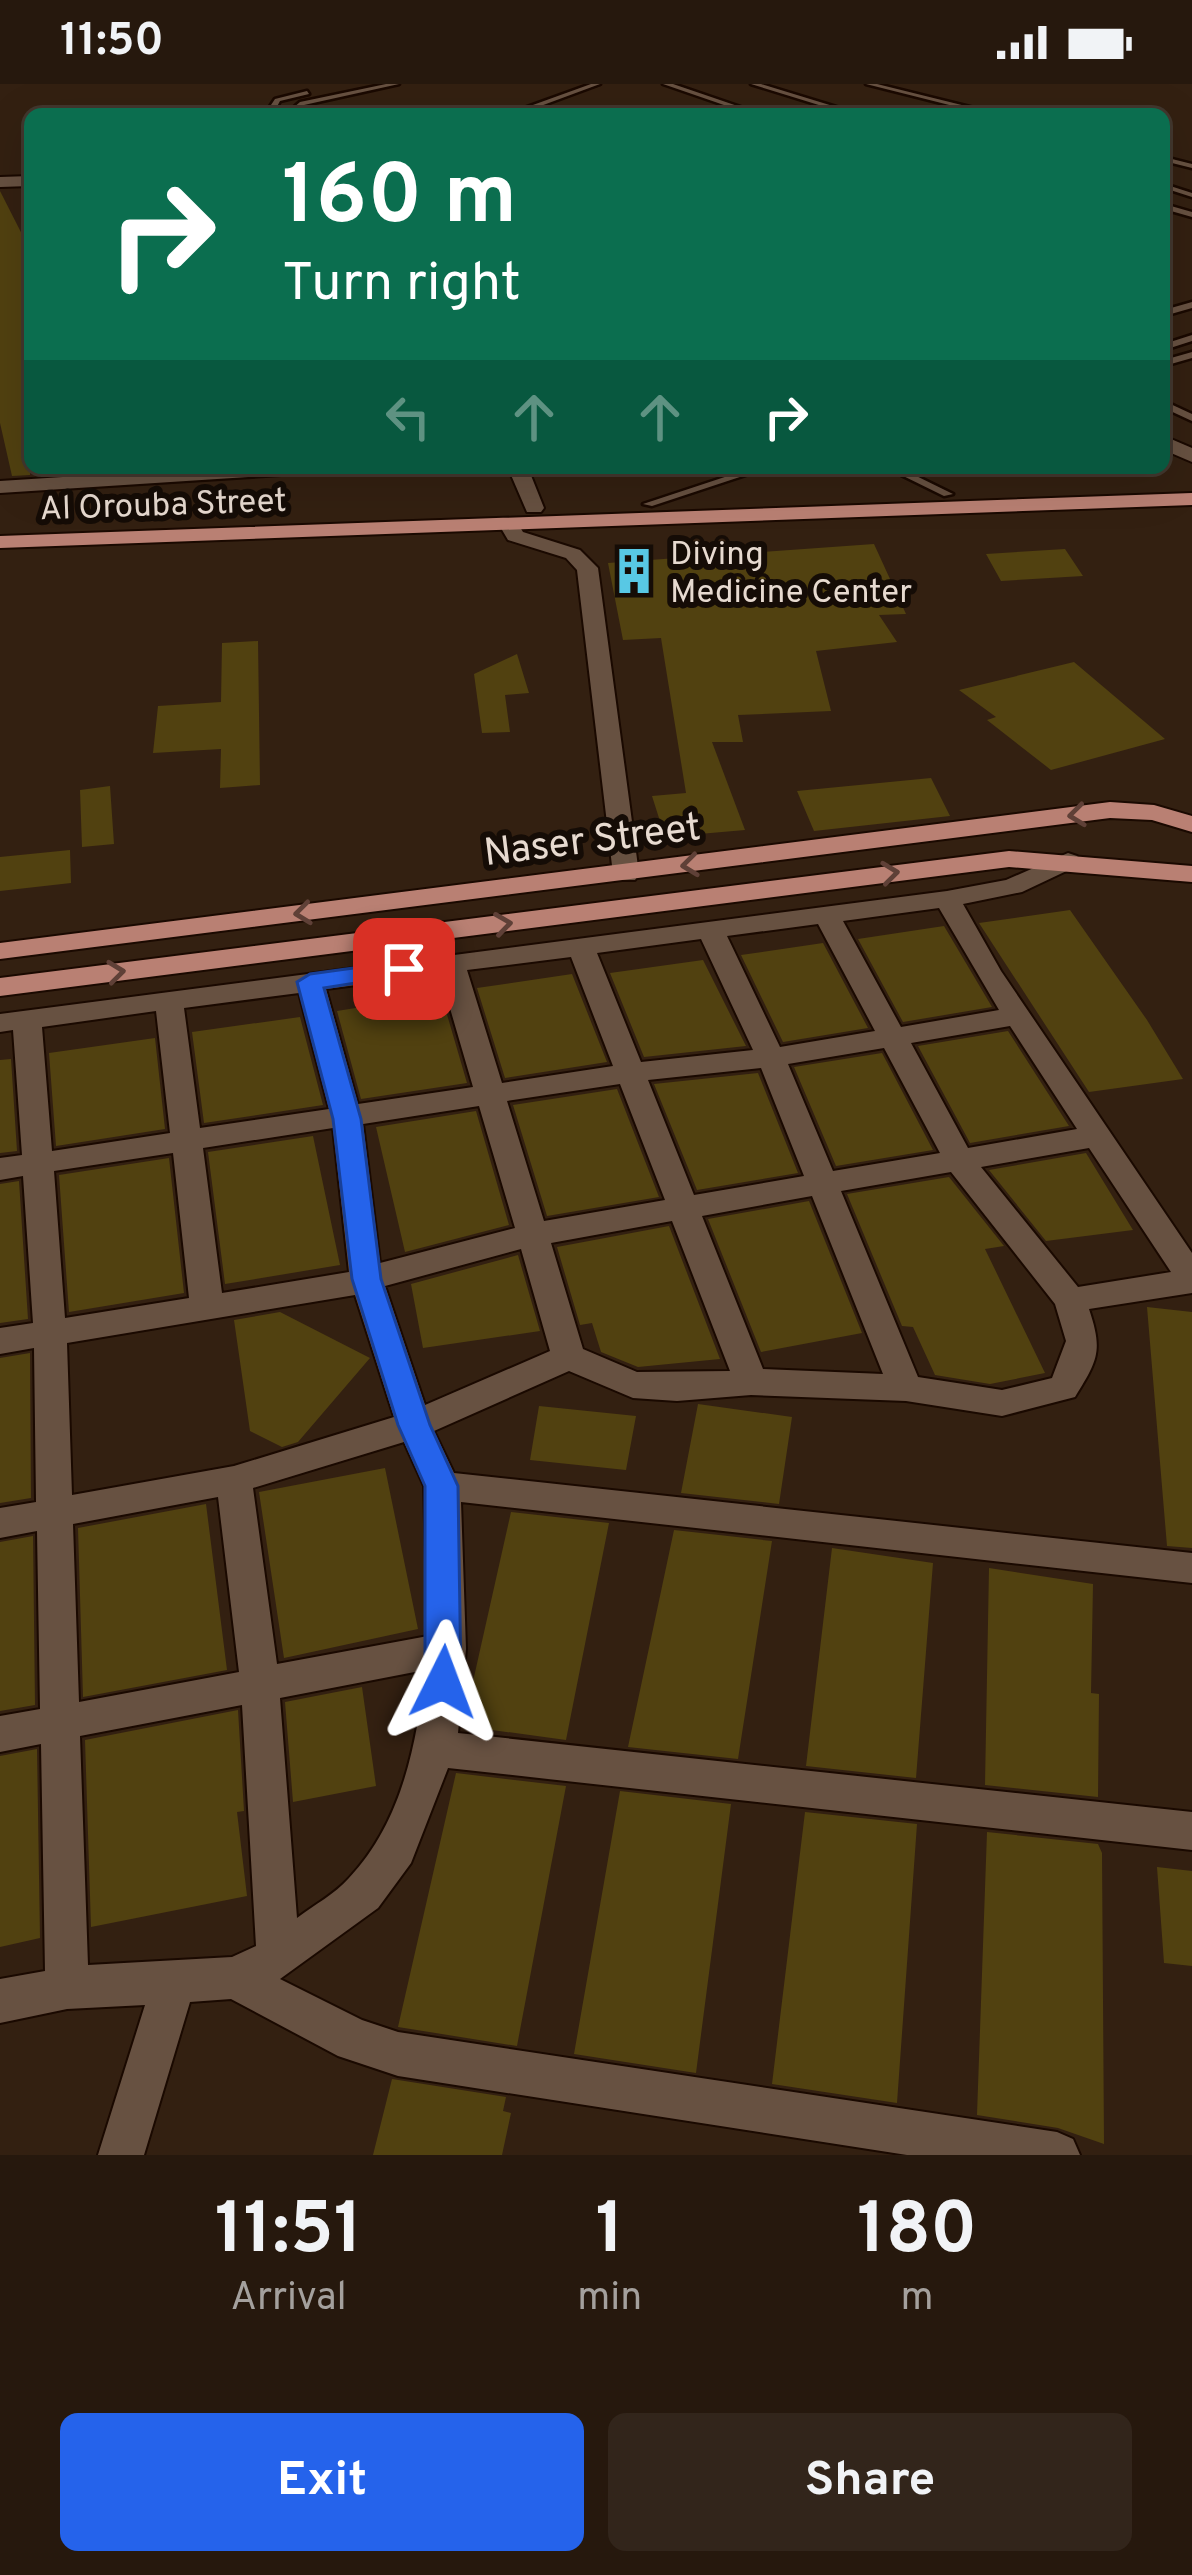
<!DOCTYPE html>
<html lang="en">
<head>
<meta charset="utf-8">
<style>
  :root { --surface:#26180d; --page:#32251b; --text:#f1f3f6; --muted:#a4a09d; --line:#42372e; --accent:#2563eb }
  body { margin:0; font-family:Overpass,sans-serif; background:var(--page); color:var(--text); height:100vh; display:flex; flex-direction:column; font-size:45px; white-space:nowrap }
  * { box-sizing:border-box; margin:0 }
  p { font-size:39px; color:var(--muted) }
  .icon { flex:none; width:66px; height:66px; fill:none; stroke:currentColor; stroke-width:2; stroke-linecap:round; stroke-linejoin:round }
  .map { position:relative; height:2071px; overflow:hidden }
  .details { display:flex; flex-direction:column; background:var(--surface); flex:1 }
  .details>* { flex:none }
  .guide { position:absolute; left:24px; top:24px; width:1146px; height:366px; border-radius:18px; box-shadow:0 12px 48px #0002,0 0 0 3px var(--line); background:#0b6e4f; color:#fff; overflow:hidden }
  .pin { position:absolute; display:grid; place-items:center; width:102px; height:102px; color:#fff; margin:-51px; border-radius:24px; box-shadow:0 6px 18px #0006 }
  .me { position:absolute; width:132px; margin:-66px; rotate:3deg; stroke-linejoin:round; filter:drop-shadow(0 0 9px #0008) }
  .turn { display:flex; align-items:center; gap:42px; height:252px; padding:0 60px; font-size:54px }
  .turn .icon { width:156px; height:156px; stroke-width:2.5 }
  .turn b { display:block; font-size:84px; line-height:102px }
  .lanes { display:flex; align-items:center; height:114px; padding:0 60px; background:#0003; justify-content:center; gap:60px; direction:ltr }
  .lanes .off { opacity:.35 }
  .eta { display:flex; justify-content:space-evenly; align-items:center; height:204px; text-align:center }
  .eta b { font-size:72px; font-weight:700; line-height:84px }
  .cta { display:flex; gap:24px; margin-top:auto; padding:24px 60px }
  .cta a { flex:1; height:138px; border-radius:18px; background:var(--accent); color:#fff; font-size:48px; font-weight:700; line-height:138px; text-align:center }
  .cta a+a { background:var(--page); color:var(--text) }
  .status { display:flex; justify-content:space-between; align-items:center; height:84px; padding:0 60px; background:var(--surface); direction:ltr }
  .status svg { height:33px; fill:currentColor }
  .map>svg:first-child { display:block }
  .building { fill:#514110 }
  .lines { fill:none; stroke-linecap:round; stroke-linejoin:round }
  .lane-casing { stroke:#1a0900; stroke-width:5 }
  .street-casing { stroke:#1a0900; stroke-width:4 }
  .primary-casing { stroke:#1a0900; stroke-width:4 }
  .lane { fill:#675141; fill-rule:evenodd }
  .street { fill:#675141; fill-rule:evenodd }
  .primary { fill:#b98073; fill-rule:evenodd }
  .oneway { stroke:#5f4037 }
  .route { fill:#2563eb; stroke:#184099; stroke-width:3 }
  .labels { text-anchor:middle; stroke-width:12; stroke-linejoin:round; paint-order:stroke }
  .far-street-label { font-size:33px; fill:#e7dad0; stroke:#150c06 }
  .far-poi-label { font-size:33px; fill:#e7dad0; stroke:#150c06; text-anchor:start }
  .street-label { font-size:39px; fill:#e7dad0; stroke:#150c06 }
</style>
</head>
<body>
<div class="status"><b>11:50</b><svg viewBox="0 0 49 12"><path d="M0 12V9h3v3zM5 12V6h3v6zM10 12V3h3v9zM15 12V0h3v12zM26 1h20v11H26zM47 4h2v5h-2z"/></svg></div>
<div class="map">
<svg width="1192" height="2071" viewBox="0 0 1192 2071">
  <rect width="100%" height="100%" fill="#332011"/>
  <path class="building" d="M0,107L30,166V384H42L30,385V391L12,392L0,339Z
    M874,460L906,530L879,531L897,558L816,567L831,627L738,631L743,658H712L745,746L665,753L652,712L686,709L661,554L623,556L608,479Z
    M1065,465L1083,492L1001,497L986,470Z
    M258,557L260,701L220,704L221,665L153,669L158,622L221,618L222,559Z
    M517,570L529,609L505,611L510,648L482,649L474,590Z
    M1074,578L1165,655L1051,686L987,636L996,633L959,606Z
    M931,694L950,732L814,747L797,707Z
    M110,702L114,760L82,763L80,706Z
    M70,766L71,799L0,807V773Z
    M1070,826L1147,936L1183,995L1089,1008L979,839Z
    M944,842L992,923L903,938L858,855Z
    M823,859L868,944L783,958L741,871Z
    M703,876L746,962L644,973L610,889Z
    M572,890L607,978L505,994L477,904Z
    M441,910L467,999L361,1015L337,927Z
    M300,933L323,1021L204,1039L192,948Z
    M1008,947L1069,1042L970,1059L918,962Z
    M155,954L165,1045L56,1062L49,969Z
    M882,969L933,1066L836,1082L794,983Z
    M11,975L17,1067L0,1069V976Z
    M758,989L798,1089L697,1106L654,1000Z
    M617,1005L659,1113L547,1132L513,1021Z
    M476,1027L509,1141L405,1168L376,1043Z
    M313,1052L340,1181L225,1200L208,1068Z
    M1086,1069L1133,1146L1046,1157L989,1086Z
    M169,1074L184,1209L69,1228L59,1091Z
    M949,1093L1004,1162L985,1165L1045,1289L990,1300L935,1291L913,1243L902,1242L847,1110Z
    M19,1097L28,1235L0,1239V1100Z
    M809,1117L862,1249L761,1268L708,1135Z
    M669,1142L720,1275L638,1283L601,1268L592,1239L580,1241L557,1163Z
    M518,1171L540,1247L423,1264L411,1200Z
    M1147,1223L1192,1228V1464L1167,1462Z
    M280,1228L370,1274L298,1358L282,1363L250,1347L234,1236Z
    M30,1269L31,1414L0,1419V1274Z
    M698,1320L792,1333L779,1420L681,1409Z
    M539,1322L636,1332L626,1386L530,1376Z
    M385,1384L418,1545L284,1574L259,1408Z
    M206,1420L227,1586L83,1613L78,1444Z
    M511,1428L609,1439L566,1656L463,1642Z
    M674,1446L772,1457L738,1675L628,1663Z
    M33,1452L35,1621L0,1627V1458Z
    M832,1464L933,1479L916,1694L806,1682Z
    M989,1484L1093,1500L1091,1609L1099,1610L1098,1713L985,1701Z
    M362,1603L376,1702L293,1718L285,1618Z
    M238,1626L244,1727L237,1728L247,1812L91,1843L85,1656Z
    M37,1665L40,1854L0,1863V1672Z
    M456,1689L566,1702L517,1962L398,1943Z
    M620,1707L731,1720L696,1989L574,1970Z
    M805,1728L917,1740L897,2019L772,2000Z
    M987,1748L1098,1760L1102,1769L1104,2060L1058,2044L977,2031Z
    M1157,1783L1192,1787V1882L1164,1879Z
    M392,1995L506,2013L503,2027L511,2029L502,2071H373Z"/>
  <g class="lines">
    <defs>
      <path id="lane" d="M386,0H399L304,21L299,25L303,30H295L292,25L300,18Z
        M591,0H600L519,30H508Z
        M663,0H673L761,30H750Z
        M751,0H761L859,30H848Z
        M866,0H877L998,30H985Z
        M307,7L309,10L280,17L273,30H265L275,15Z
        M1164,73L1192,80V84L1164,77Z
        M1164,100L1192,109V113L1164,104Z
        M1164,120L1192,128V133L1164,125Z
        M1192,218V224L1164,232V226Z
        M1192,251V257L1164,266V260Z
        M1192,268V274L1164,282V276Z
        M1164,317L1192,330V337L1164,324Z
        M752,384H767L652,422L643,420Z
        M887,384H900L953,410L944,412Z"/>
      <path id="street" d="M30,92V102L0,103V93Z
        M1164,352L1192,364V378L1164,366Z
        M204,384H307L297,390L0,409V397Z
        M508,384H528L544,424L541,428H527Z
        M501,435H515L523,448L580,466L598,484L639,790L635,796H617L613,790L577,486L566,474L508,456L498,439Z
        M1068,769L1077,772L1081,777L1077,782L1022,808L963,820L1001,887L1192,1169V1209L1089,1225C1103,1267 1098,1276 1075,1313L1002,1332L906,1317L751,1311L677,1317L633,1314L569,1287L434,1347L454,1389L1192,1469V1499L461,1418L466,1565L458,1649L1192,1728V1766L448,1684L411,1779L378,1824L280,1895L362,1936L398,1948L1057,2048L1073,2055L1080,2071H907L398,1992L338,1972L231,1915L190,1918L144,2071H98L145,1921L67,1925L0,1939V1895L45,1887L41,1660L0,1668V1632L40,1625L37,1447L0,1454V1424L36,1418L34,1264L0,1270V1244L33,1239L23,1092L0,1096V1074L22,1071L13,946L0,948V930L947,807L1006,796ZM939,824L999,926L901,943L843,837ZM818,840L875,947L780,963L727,852ZM701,855L753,966L641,978L597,869ZM571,873L613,982L502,999L467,886ZM440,890L473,1003L358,1020L326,905ZM299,909L329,1025L200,1044L184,924ZM156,927L170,1049L52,1067L42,943ZM1010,942L1077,1045L968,1064L911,959ZM884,964L940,1069L833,1087L788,980ZM761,984L804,1092L694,1111L648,996ZM620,1000L665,1116L544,1137L507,1017ZM479,1022L515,1144L380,1179L363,1040ZM333,1044L349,1188L222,1209L203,1064ZM1089,1064L1171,1188L1078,1203L981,1083ZM173,1069L189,1214L65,1234L54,1087ZM951,1088L1055,1220L1066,1257L1052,1294L1002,1306L918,1293L841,1107ZM812,1112L883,1290L763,1285L702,1132ZM672,1137L730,1287L637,1288L583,1265L551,1159ZM521,1165L550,1267L425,1321L385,1202ZM355,1211L394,1333L234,1382L72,1411L67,1259ZM404,1358L424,1402L428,1552L277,1580L253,1404ZM218,1413L239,1588L79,1618L73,1440ZM425,1586C417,1659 402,1738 349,1794C335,1810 314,1821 297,1834L280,1614ZM242,1621L256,1862L232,1873L88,1881L80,1652Z"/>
      <path id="primary" d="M1192,409V421L0,464V452Z
        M1110,718L1154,721L1192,732V748L1152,736L1110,734L0,875V859Z
        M1009,767L1192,782V798L1009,783L0,912V894Z"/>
    </defs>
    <use href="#lane" class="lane-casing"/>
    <use href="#street" class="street-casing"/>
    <use href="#primary" class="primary-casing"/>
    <use href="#lane" class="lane"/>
    <use href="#street" class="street"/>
    <use href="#primary" class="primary"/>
  </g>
  <defs><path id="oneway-chevron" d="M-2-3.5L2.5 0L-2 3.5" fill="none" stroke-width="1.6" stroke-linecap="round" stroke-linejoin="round" transform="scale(3)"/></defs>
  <g class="oneway">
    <use href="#oneway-chevron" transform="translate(1077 731) rotate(173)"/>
    <use href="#oneway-chevron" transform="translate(690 781) rotate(173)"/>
    <use href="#oneway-chevron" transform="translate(890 789) rotate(-7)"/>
    <use href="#oneway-chevron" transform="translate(303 829) rotate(173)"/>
    <use href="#oneway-chevron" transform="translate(503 840) rotate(-8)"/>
    <use href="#oneway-chevron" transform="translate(116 888) rotate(-7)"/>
  </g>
  <path class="route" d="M404,877L413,880V890L324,904L361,1035L381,1195L430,1341L458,1402L461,1598L456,1609L443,1613L431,1609L425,1598V1402L398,1341L352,1195L333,1035L297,898L310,890Z"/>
  <defs>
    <symbol id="building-bare" viewBox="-9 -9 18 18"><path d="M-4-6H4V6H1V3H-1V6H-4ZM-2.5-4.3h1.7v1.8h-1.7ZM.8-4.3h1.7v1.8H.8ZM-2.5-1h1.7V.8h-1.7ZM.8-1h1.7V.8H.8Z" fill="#58c8e4" stroke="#150c06" stroke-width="2.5" paint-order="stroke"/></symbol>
  </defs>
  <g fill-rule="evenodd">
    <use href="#building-bare" x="601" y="454" width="66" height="66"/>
  </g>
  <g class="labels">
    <g class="far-street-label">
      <text transform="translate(163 419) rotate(-2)" y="12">Al Orouba Street</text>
    </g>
    <g class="far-poi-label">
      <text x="670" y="480">Diving<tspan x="670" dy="38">Medicine Center</tspan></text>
    </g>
    <g class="street-label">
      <text transform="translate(592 754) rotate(-7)" y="14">Naser Street</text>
    </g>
  </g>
</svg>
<div class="pin" style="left:404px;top:885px;background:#d93025"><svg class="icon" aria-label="arrive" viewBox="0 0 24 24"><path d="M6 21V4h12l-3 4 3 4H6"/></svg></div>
<svg class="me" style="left:443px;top:1598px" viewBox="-20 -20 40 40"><path d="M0-17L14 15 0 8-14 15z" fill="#2563eb" stroke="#fff" stroke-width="4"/></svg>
<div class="guide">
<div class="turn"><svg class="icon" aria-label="right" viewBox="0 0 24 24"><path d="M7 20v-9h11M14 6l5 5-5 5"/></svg><div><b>160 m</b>Turn right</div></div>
<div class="lanes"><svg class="icon off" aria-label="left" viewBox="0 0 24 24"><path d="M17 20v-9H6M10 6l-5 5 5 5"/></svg><svg class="icon off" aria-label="ahead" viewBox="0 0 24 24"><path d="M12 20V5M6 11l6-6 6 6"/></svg><svg class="icon off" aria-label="ahead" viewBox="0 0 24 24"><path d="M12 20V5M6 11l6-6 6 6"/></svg><svg class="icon" aria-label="right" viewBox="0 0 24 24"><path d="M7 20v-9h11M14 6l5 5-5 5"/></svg></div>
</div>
</div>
<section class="details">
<div class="eta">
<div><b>11:51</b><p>Arrival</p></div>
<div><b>1</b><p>min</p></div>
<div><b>180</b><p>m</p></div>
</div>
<div class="cta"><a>Exit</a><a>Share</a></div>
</section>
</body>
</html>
